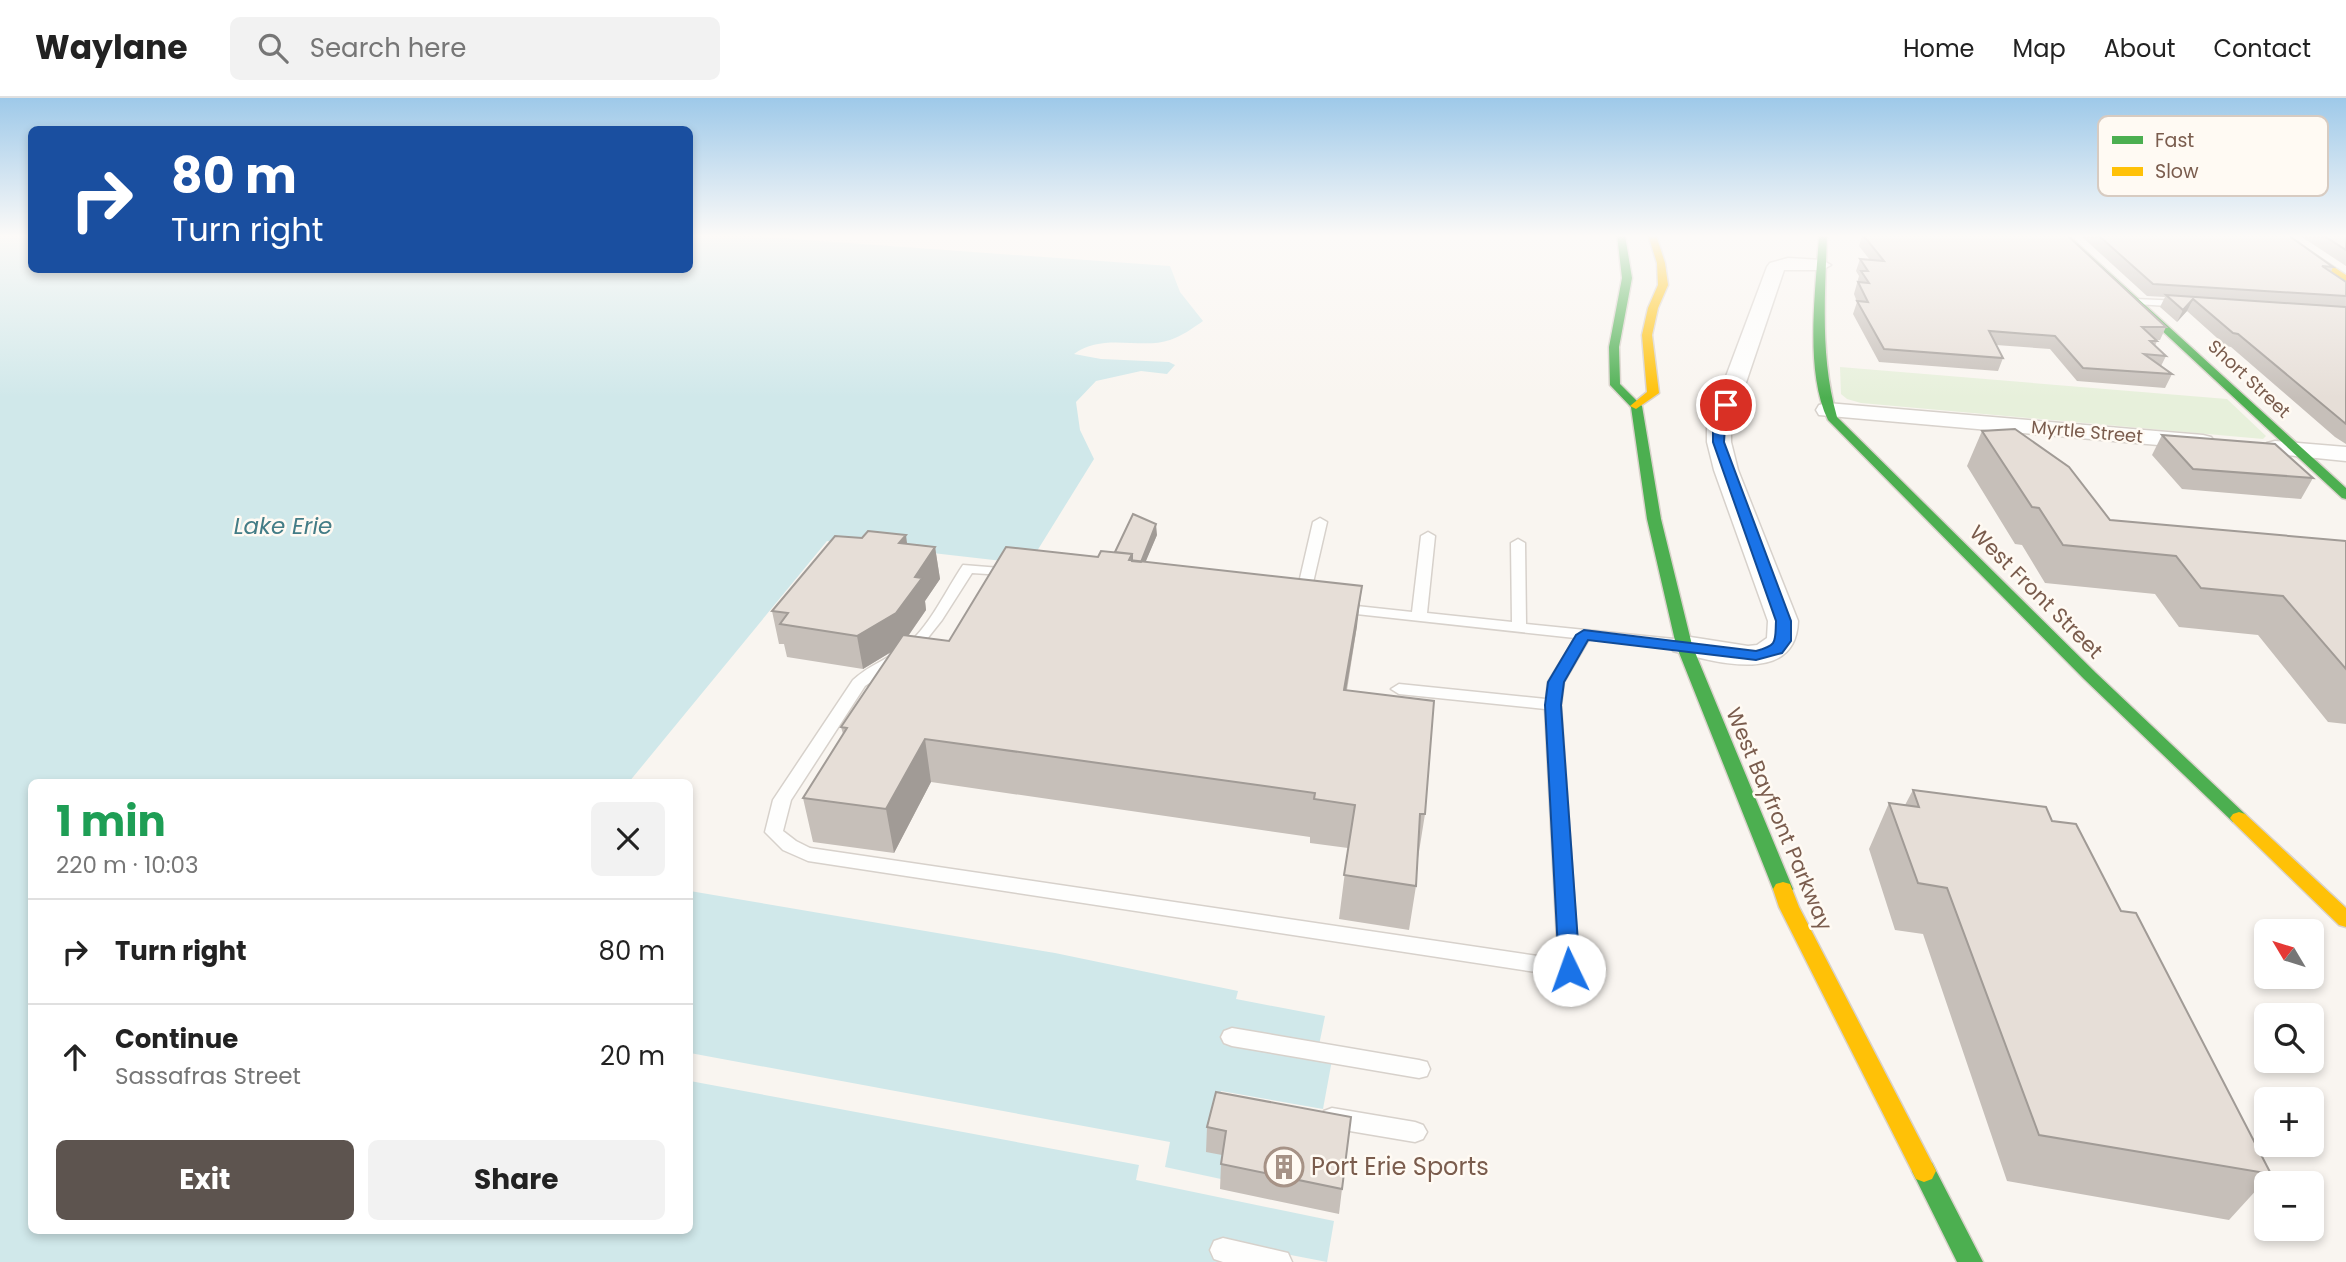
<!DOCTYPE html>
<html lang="en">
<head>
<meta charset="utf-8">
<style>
  :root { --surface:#fff; --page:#f2f2f2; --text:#222; --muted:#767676; --line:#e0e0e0; --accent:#5d544f }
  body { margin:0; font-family:Poppins,sans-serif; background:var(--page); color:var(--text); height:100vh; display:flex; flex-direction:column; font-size:26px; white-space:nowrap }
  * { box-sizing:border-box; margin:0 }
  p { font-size:23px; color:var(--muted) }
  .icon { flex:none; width:38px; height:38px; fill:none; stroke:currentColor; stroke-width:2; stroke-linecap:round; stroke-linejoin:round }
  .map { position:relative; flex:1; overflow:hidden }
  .side { position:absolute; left:28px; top:681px; width:665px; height:455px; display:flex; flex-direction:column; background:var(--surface); border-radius:10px; box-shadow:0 4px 10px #0003 }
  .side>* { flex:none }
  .guide { position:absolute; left:28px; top:28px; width:665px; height:147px; border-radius:10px; box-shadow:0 4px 10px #0003; background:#1a4fa0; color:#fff; overflow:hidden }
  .needle { width:46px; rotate:308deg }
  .fabs { position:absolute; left:2254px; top:821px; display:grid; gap:14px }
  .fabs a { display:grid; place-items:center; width:70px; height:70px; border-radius:10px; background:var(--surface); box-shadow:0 4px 10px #0003; font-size:35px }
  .pin { position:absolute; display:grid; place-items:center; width:60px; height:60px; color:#fff; margin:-30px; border:4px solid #fff; border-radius:50%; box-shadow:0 2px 7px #0007 }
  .me { position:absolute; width:77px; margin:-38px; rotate:357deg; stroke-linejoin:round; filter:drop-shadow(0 0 5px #0008) }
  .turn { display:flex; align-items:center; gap:24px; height:147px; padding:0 28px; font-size:32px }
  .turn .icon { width:91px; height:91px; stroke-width:2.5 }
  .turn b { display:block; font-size:49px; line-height:60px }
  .round { display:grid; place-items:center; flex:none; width:74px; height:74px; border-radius:10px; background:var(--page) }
  .summary { display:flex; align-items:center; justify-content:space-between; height:119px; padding:0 28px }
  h1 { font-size:42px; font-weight:700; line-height:52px; color:#1e9e55 }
  .primary-button { display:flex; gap:14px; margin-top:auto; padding:14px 28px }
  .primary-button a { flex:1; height:80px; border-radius:10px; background:var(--accent); color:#fff; font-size:28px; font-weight:700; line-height:80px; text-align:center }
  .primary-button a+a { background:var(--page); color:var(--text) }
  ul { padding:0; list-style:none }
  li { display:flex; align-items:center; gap:21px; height:105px; padding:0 28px; border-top:2px solid var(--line) }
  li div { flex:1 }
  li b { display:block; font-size:26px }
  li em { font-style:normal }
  header { display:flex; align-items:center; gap:42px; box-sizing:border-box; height:98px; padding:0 35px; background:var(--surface); border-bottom:2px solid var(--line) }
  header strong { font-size:33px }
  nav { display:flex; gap:38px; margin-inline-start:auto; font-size:24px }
  .search { width:490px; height:63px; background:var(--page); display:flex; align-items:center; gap:18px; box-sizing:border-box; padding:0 24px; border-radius:10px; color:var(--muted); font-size:26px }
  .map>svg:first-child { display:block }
  .green { fill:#e7f0db }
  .water { fill:#d0e8ea }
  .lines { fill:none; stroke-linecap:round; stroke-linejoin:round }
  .lane-casing { stroke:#d7d1cb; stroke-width:3 }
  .street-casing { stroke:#d7d1cb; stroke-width:3 }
  .fast-casing { stroke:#d9d2cb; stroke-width:3 }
  .slow-casing { stroke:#d9d2cb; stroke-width:3 }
  .lane { fill:#fefefd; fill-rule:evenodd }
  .street { fill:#fefefd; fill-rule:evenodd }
  .fast { fill:#4caf50; fill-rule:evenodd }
  .slow { fill:#ffc107; fill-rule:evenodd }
  .wall { fill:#c6bfb9 }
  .shaded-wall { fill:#a19b96 }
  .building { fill:#e6ded7; stroke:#a19b96; stroke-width:2 }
  .route { fill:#1a73e8; stroke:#114b97; stroke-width:2 }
  .labels { text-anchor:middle; stroke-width:5; stroke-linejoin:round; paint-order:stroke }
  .far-street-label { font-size:18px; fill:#7a5c4d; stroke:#fffaf3 }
  .street-label { font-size:21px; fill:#7a5c4d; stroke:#fffaf3 }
  .water-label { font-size:23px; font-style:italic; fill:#437c86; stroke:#fffaf3 }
  .near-poi-label { font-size:24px; fill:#7a5c4d; stroke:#fffaf3; text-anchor:start }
  .key { fill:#fffaf3; stroke:#d7cbc1; stroke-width:2 }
  .key-label { font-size:19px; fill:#7a5c4d }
</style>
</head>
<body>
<header>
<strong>Waylane</strong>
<div class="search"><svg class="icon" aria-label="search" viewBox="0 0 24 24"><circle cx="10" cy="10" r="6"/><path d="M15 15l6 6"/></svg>Search here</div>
<nav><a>Home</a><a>Map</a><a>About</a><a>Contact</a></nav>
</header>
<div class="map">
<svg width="2346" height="1164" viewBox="0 0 2346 1164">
  <rect width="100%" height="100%" fill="#f9f5f0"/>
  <path class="green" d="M1840,269L2227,301L2266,338L2263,341L1861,305L1847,301L1841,296Z"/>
  <path class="water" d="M0,137H31L32,172H690V137H736L1170,168L1180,194L1203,223C1193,230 1182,238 1170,242C1141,252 1103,234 1074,256L1101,261L1169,264L1175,267L1167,276L1141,273L1096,283L1076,304L1080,332L1094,361L1029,466L827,443L629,684H32V1132H690V983L1139,1067L1136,1082L1334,1123L1327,1164L1224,1144L1237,1164H0Z
    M690,793L1055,855L1238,893L1236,901L1325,918L1319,947L1332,962L1323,1011L1221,993L1217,1007L1226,1058L1221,1081L1165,1069L1170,1044L690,955Z"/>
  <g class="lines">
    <defs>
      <path id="lane" d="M2134,201L2183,203L2188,206L2183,209L2137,206L2132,203Z
        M1320,420L1327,424L1309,502L1302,506L1295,502L1313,424Z
        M1428,434L1435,438L1427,515L1512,524L1511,445L1518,441L1525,445L1526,526L1684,542L1692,547L1684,552L1589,541L1564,584L1561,607L1579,871L1576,877L1569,879L808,763L783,752L765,734L773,702L853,582C870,566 892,560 909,545C932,524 946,492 963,467L1013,471L1020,475L1018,478L972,475L942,522L919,551L865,588L791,702L783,733L796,743L810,750L1558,861L1545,611L1399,596L1391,591L1399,586L1546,601L1548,584L1575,540L1338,514L1331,510L1338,506L1412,514L1421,438Z
        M1232,930L1419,962L1427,964L1430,971L1427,978L1419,980L1232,948L1224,945L1221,939L1224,933Z
        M1332,1010L1415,1024L1423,1027L1427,1034L1423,1041L1415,1044L1332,1030L1324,1027L1321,1020L1324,1013Z
        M1223,1140L1288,1155L1292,1164H1223L1214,1161L1210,1152L1214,1143Z"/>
      <path id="street" d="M1788,160L1822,162L1831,167L1822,172H1784L1731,329V344L1738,372L1798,523C1796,588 1714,564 1673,553L1669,547L1673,541L1684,538L1748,548L1757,547L1767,540L1768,523L1714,372L1707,344V329L1767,169L1770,165Z
        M1827,305L2203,337L2211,339L2215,344L2211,349L2203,351L1819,317L1816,312L1819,307Z
        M2275,343L2346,349V363L2267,355L2263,350L2267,345Z"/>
      <path id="fast" d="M1617,137H1625L1632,180L1619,249L1620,286L1642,308L1661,421L1692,547L1793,791L1790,796L1783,798L1776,796L1773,791L1676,547L1647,421L1631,309L1610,287L1609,249L1622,180Z
        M1819,137H1827C1825,199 1820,259 1837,319L2096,575L2245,716L2248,720L2245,724H2233L2084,581L1828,322C1804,272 1816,192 1819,137Z
        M2059,137H2068L2346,390V401L2342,400Z
        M1924,1062L1932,1065L1983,1164H1957L1912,1073L1916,1065Z"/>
      <path id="slow" d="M1648,137H1656L1665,165L1668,187L1658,210L1652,237L1659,295L1636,311L1630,308L1647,294L1642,237L1648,210L1658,187L1657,165Z
        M2275,137H2285L2346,177V184Z
        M2239,714L2245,716L2346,810V829L2339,827L2233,724L2230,720L2233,716Z
        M1783,784L1790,786L1799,809L1932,1065L1936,1073L1932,1081L1924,1084L1916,1081L1779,809L1773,791L1776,786Z"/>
    </defs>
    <use href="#lane" class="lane-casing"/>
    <use href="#street" class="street-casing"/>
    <use href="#fast" class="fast-casing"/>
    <use href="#slow" class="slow-casing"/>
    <use href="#lane" class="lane"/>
    <use href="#street" class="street"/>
    <use href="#fast" class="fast"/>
    <use href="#slow" class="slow"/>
  </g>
  <path class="wall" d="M1862,137H2067L2166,229L2160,242H2156L2157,243L2155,248L2166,258L2161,268L2172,276L2165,290L2077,283L2050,251L1996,247L2003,260L1998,273L1879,264L1853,216L1857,204L1854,196L1859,178L1856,173L1860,161L1870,162L1859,148Z
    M2080,137H2288L2333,169L2331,174L2346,184V346L2335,339L2231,249L2226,248L2187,213L2177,224L2160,209L2165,199L2147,198Z
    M2299,137H2346V168Z
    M1982,333L2110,422L2346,443V626L2328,624L2258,537L2179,529L2155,496L2045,485L2022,447L2015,446L1967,368Z
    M2162,337L2313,380L2301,401L2182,391L2152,357Z
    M1157,437L1145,464L1357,528L1347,592L1425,716L1418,760L1416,788L1409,832L1339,821L1348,750L1310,745V739L931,684L894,755L813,744L803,700L843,636L841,629L891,554L863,571L787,559L784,546H779L772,513L907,446L935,449L940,481L925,503L926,512L909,537L949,543L1098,459L1115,454Z
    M1913,692L2052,723L2121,813L2271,1076L2229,1122L2007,1083L1923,836L1895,832L1869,751L1889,705L1905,707Z
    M1216,994L1342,1091L1339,1116L1220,1091L1221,1066L1222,1057L1206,1054L1207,1029Z"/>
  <path class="shaded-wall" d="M2193,201L2187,213L2177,224L2183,212Z
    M1156,426L1157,437L1138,482L1137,471Z
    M906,437L910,469L899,445Z
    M935,449L940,481L925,503L926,512L901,548L863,571L857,538L915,479Z
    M1362,488L1357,528L1339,634L1344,592Z
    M925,641L931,684L894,755L886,711Z"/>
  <path class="building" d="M1863,137H2067L2166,229H2142L2157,243H2150L2166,258L2144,256L2172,276L2083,270L2055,238L1989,233L2003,260L1884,251L1857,203L1868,204L1858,184L1869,185L1861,173H1868L1860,161L1884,163Z
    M2098,137H2288L2333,169L2322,168L2346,184V198L2153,186Z
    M2323,137H2346V152Z
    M2166,197L2346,209V326L2238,236L2233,235L2193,201L2183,212Z
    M2015,331L2069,369L2110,422L2346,443V571L2283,498L2201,490L2176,458L2063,447L2039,410L2032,409L1982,333Z
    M2162,337L2275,346L2313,380L2193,371Z
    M1133,416L1156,426L1141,464L1132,463V456L1115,454Z
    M868,433L906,437L899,445L935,449L915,479L922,480L896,515L857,538L780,526L788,515L772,513L835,438L862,440Z
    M1006,449L1098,459L1101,453L1132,456L1129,462L1362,488L1344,592L1434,603L1425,716H1420L1416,788L1344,777L1355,707L1314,701L1315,695L925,641L886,711L803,700L847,630L841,629L903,537L949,543Z
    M1913,692L2046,709L2052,723L2076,726L2121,813L2136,815L2271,1076L2039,1037L1947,790L1918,785L1889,705L1919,709Z
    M1216,994L1351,1019L1342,1091L1221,1066L1226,1033L1207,1029Z"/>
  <linearGradient id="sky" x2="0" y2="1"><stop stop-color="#9ec9e9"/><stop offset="0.46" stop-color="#fcfaf8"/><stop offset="1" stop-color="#fcfaf8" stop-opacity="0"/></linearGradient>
  <rect width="2346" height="300" fill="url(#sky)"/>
  <path class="route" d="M1726,303L1732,307L1725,329L1724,344L1791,523V543L1782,555L1756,562L1588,542L1564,584L1561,607L1580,872L1577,877L1569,880L1562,877L1559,872L1545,607L1548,584L1576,537L1584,532L1756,553C1778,547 1775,544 1776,523L1713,344V329L1720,307Z"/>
  <defs>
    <symbol id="building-ring" viewBox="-11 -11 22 22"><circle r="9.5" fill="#fffaf3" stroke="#a69286" stroke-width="1.5"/><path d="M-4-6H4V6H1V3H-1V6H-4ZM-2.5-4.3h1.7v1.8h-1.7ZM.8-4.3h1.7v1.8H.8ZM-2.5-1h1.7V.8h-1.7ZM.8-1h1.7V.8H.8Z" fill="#a69286"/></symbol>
  </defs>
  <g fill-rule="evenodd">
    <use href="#building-ring" x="1262" y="1047" width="44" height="44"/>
  </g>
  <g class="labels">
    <g class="far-street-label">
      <text transform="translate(2249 281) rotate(43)" y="6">Short Street</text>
      <text transform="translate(2087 334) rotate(5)" y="6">Myrtle Street</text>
    </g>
    <g class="street-label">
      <text transform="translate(2036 494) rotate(45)" y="7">West Front Street</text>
      <text transform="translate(1779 721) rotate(67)" y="7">West Bayfront Parkway</text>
    </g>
    <g class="water-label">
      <text x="283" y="436">Lake Erie</text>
    </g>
    <g class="near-poi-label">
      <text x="1311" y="1077">Port Erie Sports</text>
    </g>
  </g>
  <rect x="2098" y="18" width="230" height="80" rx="10" class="key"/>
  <rect x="2112" y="38" width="31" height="8" fill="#4caf50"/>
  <rect x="2112" y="69" width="31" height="9" fill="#ffc107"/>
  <g class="key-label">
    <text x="2155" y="49">Fast</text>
    <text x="2155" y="80">Slow</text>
  </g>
</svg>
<div class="fabs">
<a><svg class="needle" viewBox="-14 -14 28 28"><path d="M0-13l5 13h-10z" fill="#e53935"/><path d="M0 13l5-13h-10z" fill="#767676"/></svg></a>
<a><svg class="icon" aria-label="search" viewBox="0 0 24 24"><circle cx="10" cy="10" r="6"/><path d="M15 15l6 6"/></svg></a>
<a>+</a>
<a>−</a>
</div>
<div class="pin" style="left:1726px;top:307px;background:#d93025"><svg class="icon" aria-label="arrive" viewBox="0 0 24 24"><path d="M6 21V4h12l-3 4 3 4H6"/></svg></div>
<svg class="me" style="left:1569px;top:872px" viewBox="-20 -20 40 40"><circle r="19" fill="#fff"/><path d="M0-13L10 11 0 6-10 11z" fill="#1a73e8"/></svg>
<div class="guide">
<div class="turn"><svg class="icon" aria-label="right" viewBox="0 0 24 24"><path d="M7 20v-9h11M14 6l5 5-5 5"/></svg><div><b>80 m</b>Turn right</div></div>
</div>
<section class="side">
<div class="summary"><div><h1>1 min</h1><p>220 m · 10:03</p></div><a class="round"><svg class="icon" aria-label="close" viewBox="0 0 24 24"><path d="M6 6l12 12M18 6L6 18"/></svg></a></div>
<ul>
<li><svg class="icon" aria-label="right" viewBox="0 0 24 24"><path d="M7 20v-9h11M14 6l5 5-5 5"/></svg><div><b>Turn right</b></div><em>80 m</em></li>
<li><svg class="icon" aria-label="ahead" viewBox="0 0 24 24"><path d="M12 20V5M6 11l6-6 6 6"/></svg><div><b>Continue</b><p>Sassafras Street</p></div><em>20 m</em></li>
</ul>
<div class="primary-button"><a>Exit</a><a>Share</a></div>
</section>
</div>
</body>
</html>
